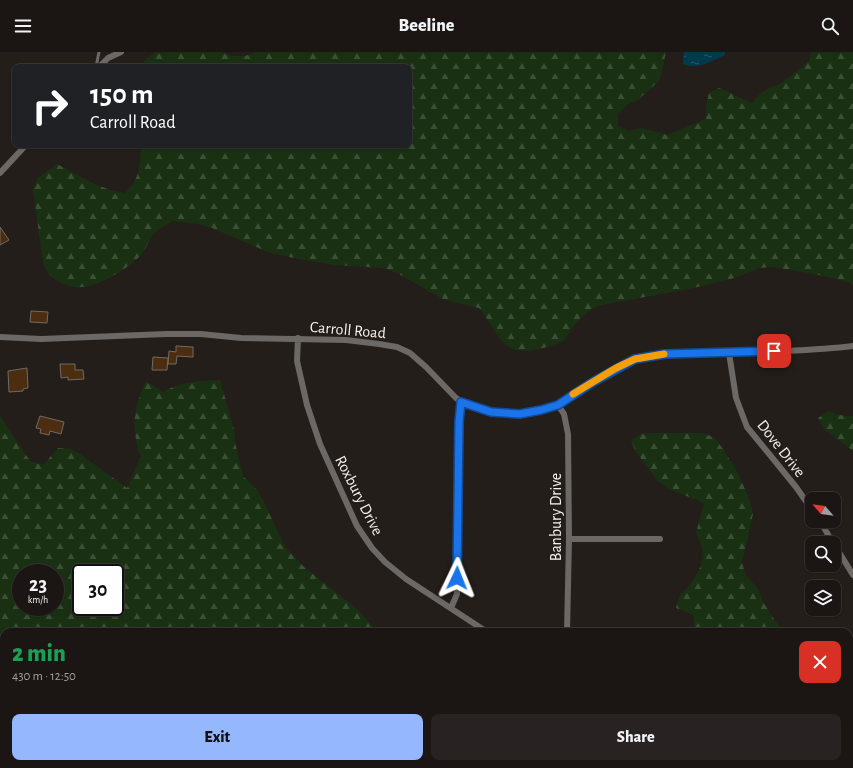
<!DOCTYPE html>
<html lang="en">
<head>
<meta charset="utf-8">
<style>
  :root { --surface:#1b1614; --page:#282322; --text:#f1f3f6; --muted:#a09fa0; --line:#393534; --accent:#94b7fd }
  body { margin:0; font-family:"Alegreya Sans",sans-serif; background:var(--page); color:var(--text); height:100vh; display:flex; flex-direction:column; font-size:15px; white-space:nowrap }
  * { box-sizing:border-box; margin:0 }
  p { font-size:13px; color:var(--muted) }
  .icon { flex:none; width:22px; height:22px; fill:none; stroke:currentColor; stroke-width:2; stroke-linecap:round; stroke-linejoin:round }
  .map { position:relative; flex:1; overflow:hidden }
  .sheet { position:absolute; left:0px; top:576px; width:853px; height:140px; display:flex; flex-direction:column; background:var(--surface); border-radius:12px 12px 0 0; box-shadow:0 1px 3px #0004,0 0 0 1px var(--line) }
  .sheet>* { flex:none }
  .guide { position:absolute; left:12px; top:12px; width:400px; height:84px; border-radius:8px; box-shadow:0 1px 3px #0004,0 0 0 1px var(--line); background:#202124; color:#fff; overflow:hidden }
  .needle { width:26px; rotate:298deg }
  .buttons { position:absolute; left:805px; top:440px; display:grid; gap:8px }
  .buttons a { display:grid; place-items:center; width:36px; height:36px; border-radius:8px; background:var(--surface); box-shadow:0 1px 3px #0004,0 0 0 1px var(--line); font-size:20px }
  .speed { position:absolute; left:12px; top:512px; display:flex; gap:8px; font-size:20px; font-weight:700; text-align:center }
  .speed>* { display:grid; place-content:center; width:52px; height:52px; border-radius:50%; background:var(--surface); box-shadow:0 1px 3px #0004,0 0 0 1px var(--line); line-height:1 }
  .speed small { font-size:10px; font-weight:400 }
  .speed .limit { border:2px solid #111; border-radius:6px; background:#fff; color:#111 }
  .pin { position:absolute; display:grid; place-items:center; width:34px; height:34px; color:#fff; margin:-17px; border-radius:8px; box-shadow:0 2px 6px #0006 }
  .me { position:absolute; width:44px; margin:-22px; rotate:2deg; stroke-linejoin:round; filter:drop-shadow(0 0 3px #0008) }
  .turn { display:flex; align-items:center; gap:14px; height:84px; padding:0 12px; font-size:18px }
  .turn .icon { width:52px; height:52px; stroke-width:2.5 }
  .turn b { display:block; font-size:28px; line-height:34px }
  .round { display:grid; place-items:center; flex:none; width:42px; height:42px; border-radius:8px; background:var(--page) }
  .summary { display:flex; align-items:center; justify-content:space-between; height:68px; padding:0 12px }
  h1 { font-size:24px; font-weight:800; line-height:30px; color:#1e9e55 }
  .action { display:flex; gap:8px; margin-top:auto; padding:8px 12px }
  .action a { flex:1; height:46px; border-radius:8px; background:var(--accent); color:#111; font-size:16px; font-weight:800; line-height:46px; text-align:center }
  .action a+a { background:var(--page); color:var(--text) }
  header { display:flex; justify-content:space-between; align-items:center; height:52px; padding:0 12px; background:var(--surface); font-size:18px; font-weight:800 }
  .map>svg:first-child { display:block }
  .forest { fill:url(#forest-firs); fill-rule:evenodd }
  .water { fill:url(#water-ripples) }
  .building { fill:#4c2d10; stroke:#716a64 }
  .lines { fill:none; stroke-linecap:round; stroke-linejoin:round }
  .lane { stroke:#6b6865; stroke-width:3 }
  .street { stroke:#6b6865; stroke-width:6 }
  .route-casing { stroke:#114b97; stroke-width:10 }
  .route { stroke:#1a73e8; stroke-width:7 }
  .slow { stroke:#f59e0b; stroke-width:7 }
  .labels { text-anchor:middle; stroke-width:3; stroke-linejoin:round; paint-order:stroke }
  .street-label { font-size:16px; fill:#f5f1ee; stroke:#241e1a }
</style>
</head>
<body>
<header><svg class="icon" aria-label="menu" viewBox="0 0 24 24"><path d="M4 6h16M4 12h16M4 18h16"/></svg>Beeline<svg class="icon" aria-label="search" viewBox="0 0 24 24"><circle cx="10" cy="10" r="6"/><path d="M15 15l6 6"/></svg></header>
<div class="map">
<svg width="853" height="716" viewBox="0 0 853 716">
  <defs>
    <pattern id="forest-firs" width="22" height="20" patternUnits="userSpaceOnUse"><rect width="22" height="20" fill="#193112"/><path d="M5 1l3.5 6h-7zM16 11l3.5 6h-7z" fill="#3b4f35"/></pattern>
    <pattern id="water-ripples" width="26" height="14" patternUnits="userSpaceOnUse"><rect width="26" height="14" fill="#003b4d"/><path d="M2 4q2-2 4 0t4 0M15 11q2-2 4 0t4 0" fill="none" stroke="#265867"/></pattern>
  </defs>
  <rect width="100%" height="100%" fill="#241e1a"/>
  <path class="forest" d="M155,0H221L233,4H245L257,0H666L660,28L639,47L627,53L618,62V74L629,79L641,76L668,83L706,67V53L709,41L719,36C731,40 740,47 752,51L760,42L769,36L780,32L800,17L809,9L811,0H853V232L828,225L798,219L773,215L759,216L734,226L689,237L601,253C582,261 574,272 564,289C544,296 517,308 500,287C493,277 487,266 479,256L452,250L441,246L397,221L382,216L334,213L294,206L268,200L212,176L199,172L173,169C166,173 158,177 153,183C148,190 145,200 138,206C125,218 99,234 82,235C71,237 56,230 49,222C47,219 45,215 43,211L33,137L38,126L57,112C80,124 99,137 125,141C141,125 140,114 141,93H409V15H144V9Z
    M220,328L234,377L235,390L243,424L257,438L264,450L275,474L286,496L304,515L357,557L378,580H4V606L0,605V364L30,409L43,413L58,396L70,397L80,402L127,436L141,404C137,399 137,393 136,387C132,365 137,349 146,329L163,340C183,329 198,329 220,328ZM21,521H55V555H21ZM81,521H115V555H81Z
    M828,359L839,363L853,364V399L824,377L818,366Z
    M654,381H703L715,386L723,397L739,423L750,449L753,462L742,510L745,522L757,536L762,548L776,570L785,580H694V563L676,556C677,552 678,548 680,544C682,541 685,538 688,535C703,515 708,504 696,481L704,451L669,437L658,429L636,400L631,389L641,382Z
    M849,632L853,638V716H635L646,712H849Z
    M129,712H610L620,716H132Z"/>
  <path class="water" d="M684,0H725V3C711,9 698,18 683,12Z"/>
  <path class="building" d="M0,175L9,188L0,193Z
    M31,259L48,260L47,271L30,270Z
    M176,294L193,295V305L177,304L176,312H168L169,299L176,300Z
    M153,305L168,306L167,318H152Z
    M60,312H75V318H83L84,327L68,328V325L61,326Z
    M27,316L28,336L23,337V339L9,340L8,319Z
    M40,364L64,370L61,382L50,379L49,383L40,381L41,377L36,376Z"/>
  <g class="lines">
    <path class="lane" d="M96,15L99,0"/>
    <path class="street" d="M99,15L108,6L121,0
      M0,121L26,93
      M0,285L41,287L166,282H201L241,286L346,288L379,292L397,295L410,301L426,315L456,346C482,365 529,366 557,353C565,349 573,342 580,338C594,328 619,312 636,307C663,299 694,302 723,301C743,301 763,300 784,299C807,298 830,297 853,294
      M298,286L297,309L307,353L320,392L357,474L372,496L385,510L406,527L487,580
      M729,301L736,346L747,375L796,435L812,458
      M558,353L564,362L568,382L569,487L567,580
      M820,469L833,491
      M569,487H660
      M834,492L853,523
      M451,556L457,542L461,350"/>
  </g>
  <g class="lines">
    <defs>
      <path id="route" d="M457,526L459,370L461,350L491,360L520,362L541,358L558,353L593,330L635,307L665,302L774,299"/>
    </defs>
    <use href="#route" class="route-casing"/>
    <use href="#route" class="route"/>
    <path class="slow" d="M573,342L616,316L635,307L664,302"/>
  </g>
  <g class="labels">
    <g class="street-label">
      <text transform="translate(348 277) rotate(5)" y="6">Carroll Road</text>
      <text transform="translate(782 396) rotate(52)" y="6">Dove Drive</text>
      <text transform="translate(360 443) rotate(63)" y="6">Roxbury Drive</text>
      <text transform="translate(555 465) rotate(-90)" y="6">Banbury Drive</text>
    </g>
  </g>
</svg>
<div class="buttons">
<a><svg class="needle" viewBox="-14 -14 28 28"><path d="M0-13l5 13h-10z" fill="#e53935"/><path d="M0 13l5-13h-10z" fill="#a09fa0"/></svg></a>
<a><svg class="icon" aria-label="search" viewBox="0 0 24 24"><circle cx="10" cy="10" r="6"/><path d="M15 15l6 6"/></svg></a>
<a><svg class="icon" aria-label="layers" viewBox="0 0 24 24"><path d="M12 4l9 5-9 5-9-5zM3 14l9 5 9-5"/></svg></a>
</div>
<div class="speed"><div>23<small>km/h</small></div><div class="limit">30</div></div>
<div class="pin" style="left:774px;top:299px;background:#d93025"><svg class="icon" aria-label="arrive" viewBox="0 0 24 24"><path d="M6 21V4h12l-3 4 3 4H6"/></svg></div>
<svg class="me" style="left:457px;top:526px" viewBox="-20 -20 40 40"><path d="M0-17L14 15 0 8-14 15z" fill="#1a73e8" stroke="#fff" stroke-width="4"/></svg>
<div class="guide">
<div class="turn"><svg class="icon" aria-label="right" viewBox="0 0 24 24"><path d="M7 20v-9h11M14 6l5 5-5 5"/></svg><div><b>150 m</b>Carroll Road</div></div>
</div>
<section class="sheet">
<div class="summary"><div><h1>2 min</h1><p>430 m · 12:50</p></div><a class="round" style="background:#d93025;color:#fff"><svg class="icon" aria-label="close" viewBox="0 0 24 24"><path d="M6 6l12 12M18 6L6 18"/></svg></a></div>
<div class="action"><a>Exit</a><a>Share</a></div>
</section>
</div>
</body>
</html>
